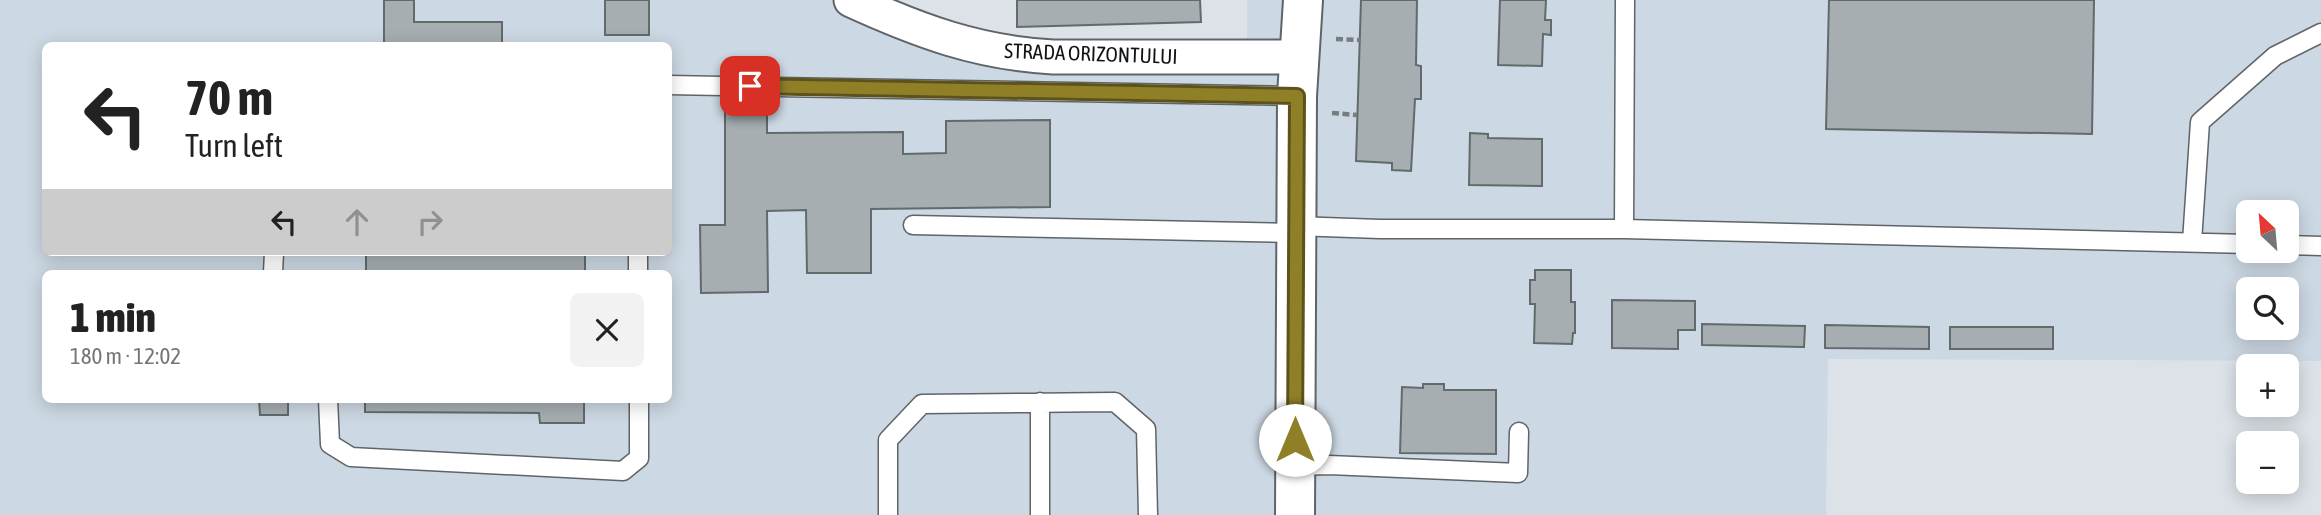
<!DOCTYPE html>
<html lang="en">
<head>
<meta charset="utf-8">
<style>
  :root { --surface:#fff; --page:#f2f2f2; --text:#222; --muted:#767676 }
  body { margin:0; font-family:"Asap Condensed",sans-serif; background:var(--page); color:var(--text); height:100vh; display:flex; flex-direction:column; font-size:26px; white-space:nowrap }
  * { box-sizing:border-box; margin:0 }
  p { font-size:23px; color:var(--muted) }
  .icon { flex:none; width:38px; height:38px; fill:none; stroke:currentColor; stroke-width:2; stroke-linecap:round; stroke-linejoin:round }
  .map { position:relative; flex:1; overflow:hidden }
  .details { position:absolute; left:42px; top:270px; width:630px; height:133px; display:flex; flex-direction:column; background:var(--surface); border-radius:10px; box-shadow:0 4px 18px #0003 }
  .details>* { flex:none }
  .hud { position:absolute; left:42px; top:42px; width:630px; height:214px; border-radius:10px; box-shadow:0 4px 18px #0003; background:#fff; color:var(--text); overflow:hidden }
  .needle { width:46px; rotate:334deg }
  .fabs { position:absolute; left:2236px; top:200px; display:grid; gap:14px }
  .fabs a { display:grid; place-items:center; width:63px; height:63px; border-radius:10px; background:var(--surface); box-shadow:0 4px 18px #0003; font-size:35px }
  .pin { position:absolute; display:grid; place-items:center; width:60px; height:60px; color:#fff; margin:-30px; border-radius:14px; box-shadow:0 4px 10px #0006 }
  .me { position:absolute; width:77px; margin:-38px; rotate:0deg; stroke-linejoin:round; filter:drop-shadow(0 0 5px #0008) }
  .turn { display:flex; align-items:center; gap:24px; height:147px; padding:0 28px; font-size:32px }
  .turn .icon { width:91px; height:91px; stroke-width:2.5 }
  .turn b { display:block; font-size:49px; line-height:60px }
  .lanes { display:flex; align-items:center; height:66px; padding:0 28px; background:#0003; justify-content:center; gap:35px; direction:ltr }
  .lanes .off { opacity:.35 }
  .round { display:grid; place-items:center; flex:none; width:74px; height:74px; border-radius:10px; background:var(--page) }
  .overview { display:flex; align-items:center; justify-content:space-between; height:119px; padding:0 28px }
  h1 { font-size:42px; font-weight:800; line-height:52px }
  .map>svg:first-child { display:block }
  .built { fill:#ccd8e3; fill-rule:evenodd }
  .building { fill:#a6aeb1; stroke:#626a6c; stroke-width:2 }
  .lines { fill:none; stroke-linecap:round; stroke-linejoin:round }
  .service-casing { stroke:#5f6469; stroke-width:21 }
  .minor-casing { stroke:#5f6469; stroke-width:37 }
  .secondary-casing { stroke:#5f6469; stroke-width:42 }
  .path { stroke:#777c80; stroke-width:4.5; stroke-dasharray:7 3.5; stroke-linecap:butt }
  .service { stroke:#fff; stroke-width:18 }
  .minor { stroke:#fff; stroke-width:33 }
  .secondary { stroke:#fff; stroke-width:38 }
  .route-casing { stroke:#5d531a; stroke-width:18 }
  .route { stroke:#8f8028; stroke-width:12 }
  .labels { text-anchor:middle; stroke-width:7; stroke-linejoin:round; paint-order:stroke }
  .street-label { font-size:21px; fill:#111416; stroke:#fff }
</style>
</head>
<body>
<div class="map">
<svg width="2321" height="515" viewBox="0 0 2321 515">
  <rect width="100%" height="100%" fill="#dce2e8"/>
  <path class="built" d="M0,0H876L1023,44L1247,45V0H2321V361L1828,359L1826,515H0ZM46,46H668V252H46ZM2249,212H2287V250H2249ZM46,273H668V399H46ZM2249,289H2287V327H2249Z"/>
  <path class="building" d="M384,0H414V22H502V46H384Z
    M605,0H649V35H605Z
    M1017,0H1200L1201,22L1017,27Z
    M1361,0H1417L1416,65L1421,66V99H1415L1411,171L1392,170V163L1356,161Z
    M1500,0H1546L1545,20H1551V35L1543,34L1542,66L1498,65Z
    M1829,0H2094L2092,134L1826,129Z
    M767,111V133L903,132V154L946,153V121L1050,120V207L871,209V273H807L806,210L767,211L768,292L701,293L700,225H725V112Z
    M1470,133L1488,134V138L1542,139V186L1469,185Z
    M366,252H585V273H366Z
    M1535,270H1571V302H1575V333H1573L1572,344L1534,343L1535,304H1530V280H1535Z
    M1612,300L1695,301V330H1678V349L1612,348Z
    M1702,324L1805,326L1804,347L1702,345Z
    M1825,325L1929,327V349L1825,348Z
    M1950,327H2053V349H1950Z
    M1423,384H1444V390H1496V454L1400,453L1402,387L1423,388Z
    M259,399H288V415H260Z
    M365,399H584V423H540L539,413L365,412Z"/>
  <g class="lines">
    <defs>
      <path id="service" d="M668,85L1297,96
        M913,225L1295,233
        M1295,226L1380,229H1624L2249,244
        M1624,229L1625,0
        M2192,242L2200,122L2275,56L2321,33
        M2287,245L2321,246
        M638,252V273
        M273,273L274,252
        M328,399L330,444L351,457L623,471L639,458V399
        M1040,402V515
        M1295,466L1329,465L1518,473L1519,432
        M888,515V440L922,404L1115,402L1146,429L1148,515"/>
      <path id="minor" d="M851,0C919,31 978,53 1053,57H1298"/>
      <path id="secondary" d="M1295,515L1297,96L1303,0"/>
    </defs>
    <use href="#service" class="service-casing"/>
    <use href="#minor" class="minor-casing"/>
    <use href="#secondary" class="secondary-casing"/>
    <path class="path" d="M1336,39L1360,40
      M1332,113L1357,115"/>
    <use href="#service" class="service"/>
    <use href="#minor" class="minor"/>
    <use href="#secondary" class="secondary"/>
  </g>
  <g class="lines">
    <defs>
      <path id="route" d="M750,86L1297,96L1295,440"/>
    </defs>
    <use href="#route" class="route-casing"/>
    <use href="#route" class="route"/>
  </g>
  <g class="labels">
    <g class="street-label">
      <text transform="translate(1091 54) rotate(2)" y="7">STRADA ORIZONTULUI</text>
    </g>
  </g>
</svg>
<div class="fabs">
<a><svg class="needle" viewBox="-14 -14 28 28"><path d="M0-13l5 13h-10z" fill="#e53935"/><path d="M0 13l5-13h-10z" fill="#767676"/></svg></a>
<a><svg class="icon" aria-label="search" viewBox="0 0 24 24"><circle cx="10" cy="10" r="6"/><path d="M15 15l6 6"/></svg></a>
<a>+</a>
<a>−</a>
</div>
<div class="pin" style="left:750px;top:86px;background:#d93025"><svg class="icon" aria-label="arrive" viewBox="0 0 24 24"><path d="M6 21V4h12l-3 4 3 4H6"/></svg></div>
<svg class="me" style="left:1295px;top:440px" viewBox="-20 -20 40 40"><circle r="19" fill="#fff"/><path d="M0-13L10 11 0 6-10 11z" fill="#8f8028"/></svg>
<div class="hud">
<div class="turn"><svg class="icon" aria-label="left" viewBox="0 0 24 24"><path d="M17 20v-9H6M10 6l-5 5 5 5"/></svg><div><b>70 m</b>Turn left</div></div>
<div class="lanes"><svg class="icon" aria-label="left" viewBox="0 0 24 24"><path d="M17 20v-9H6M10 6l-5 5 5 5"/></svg><svg class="icon off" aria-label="ahead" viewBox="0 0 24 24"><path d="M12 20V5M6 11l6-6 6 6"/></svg><svg class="icon off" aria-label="right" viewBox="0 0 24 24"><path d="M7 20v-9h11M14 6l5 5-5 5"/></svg></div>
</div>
<section class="details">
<div class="overview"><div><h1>1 min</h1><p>180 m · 12:02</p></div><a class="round"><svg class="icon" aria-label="close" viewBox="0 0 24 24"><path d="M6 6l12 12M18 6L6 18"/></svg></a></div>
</section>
</div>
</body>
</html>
